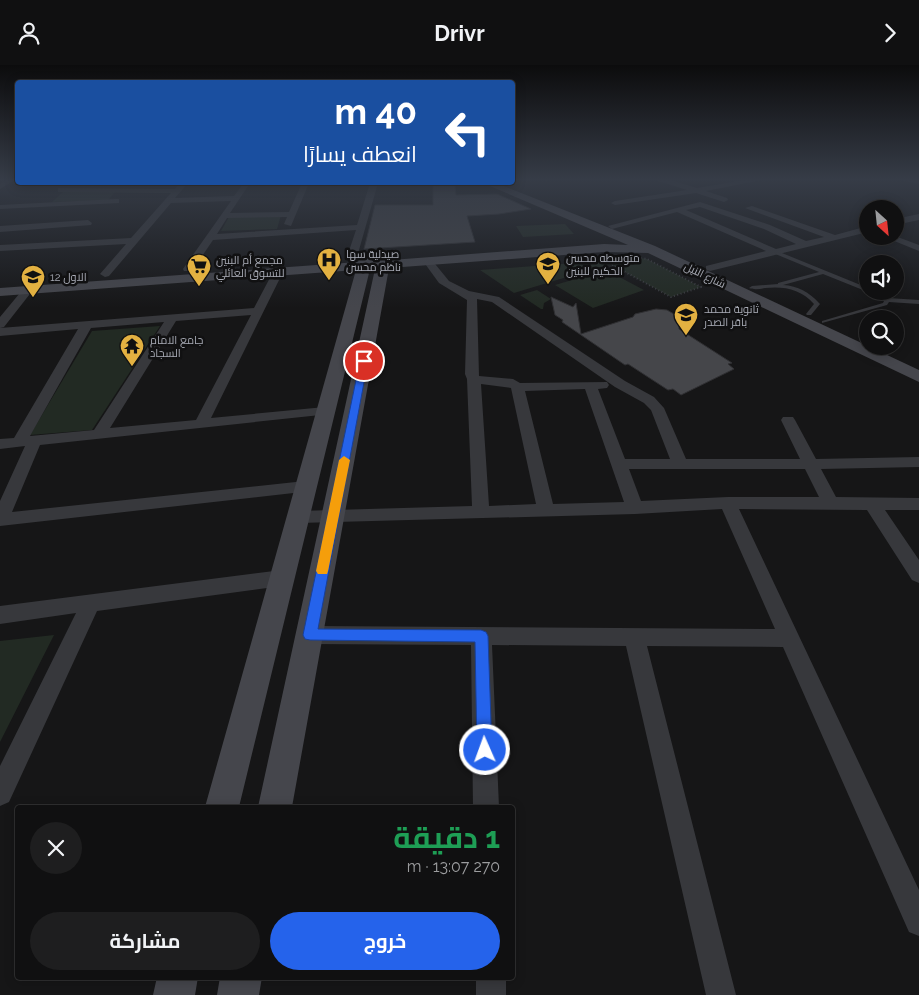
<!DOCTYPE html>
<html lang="ar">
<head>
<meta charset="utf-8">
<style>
  :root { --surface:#101011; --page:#1e1e1f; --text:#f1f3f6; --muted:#9c9d9f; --line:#303031; --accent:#2563eb }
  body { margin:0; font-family:Raleway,Cairo,sans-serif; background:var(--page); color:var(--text); direction:rtl; height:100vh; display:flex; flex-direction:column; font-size:19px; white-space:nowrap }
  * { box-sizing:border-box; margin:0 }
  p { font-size:16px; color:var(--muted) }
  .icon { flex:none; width:28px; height:28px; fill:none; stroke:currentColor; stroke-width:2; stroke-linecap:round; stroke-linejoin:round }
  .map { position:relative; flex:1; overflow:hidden; direction:ltr }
  .drawer { position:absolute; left:15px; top:740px; width:500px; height:175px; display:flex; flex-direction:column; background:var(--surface); border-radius:5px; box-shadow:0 2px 12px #0003,0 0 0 1px var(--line); direction:rtl }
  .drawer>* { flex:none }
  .guide { position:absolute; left:15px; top:15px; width:500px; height:105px; border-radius:5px; box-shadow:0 2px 12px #0003,0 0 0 1px var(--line); direction:rtl; background:#1a4fa0; color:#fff; overflow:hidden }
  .needle { width:32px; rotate:153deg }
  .tools { position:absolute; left:859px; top:135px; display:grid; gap:10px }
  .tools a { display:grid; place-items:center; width:45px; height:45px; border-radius:50%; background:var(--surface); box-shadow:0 2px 12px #0003,0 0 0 1px var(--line); font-size:25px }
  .pin { position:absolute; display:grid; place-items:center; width:42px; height:42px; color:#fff; margin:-21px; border:2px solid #fff; border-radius:50%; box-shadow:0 1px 5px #0007 }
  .me { position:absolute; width:55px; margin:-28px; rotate:358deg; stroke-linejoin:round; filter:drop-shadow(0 0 4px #0008) }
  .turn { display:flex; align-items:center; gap:18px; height:105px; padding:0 15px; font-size:22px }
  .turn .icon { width:65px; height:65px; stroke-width:2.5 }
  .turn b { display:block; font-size:35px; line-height:42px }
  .round { display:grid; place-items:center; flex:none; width:52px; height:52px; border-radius:26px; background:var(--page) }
  .headline { display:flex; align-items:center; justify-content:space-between; height:85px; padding:0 15px }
  h1 { font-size:30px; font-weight:700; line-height:38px; color:#1e9e55 }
  .button { display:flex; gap:10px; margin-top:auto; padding:10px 15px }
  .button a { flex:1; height:58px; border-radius:30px; background:var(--accent); color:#fff; font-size:20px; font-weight:700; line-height:58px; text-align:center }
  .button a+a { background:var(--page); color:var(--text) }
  header { display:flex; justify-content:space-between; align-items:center; height:65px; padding:0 15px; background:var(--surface); font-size:22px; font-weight:700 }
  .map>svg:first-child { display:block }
  .green { fill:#222a23 }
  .building { fill:#45464a; stroke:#303033 }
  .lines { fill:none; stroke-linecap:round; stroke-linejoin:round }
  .path { stroke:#3d3e43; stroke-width:2; stroke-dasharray:1 2.5; stroke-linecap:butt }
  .lane { fill:#37383c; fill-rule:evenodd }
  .street { fill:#37383c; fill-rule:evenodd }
  .secondary { fill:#45464c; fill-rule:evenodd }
  .route { fill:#2563eb; stroke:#184099 }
  .slow { fill:#f59e0b }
  .labels { text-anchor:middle; stroke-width:5; stroke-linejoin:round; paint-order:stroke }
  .far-poi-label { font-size:11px; fill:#a9acb6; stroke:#111112; text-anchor:start }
  .far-street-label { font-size:11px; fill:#a9acb6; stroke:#111112 }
</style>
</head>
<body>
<header><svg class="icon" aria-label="forward" viewBox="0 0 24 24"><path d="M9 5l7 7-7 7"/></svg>Drivr<svg class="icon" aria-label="person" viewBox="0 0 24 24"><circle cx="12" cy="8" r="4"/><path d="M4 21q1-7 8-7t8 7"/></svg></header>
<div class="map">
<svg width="919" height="930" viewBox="0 0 919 930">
  <rect width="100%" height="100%" fill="#161617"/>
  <path class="green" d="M63,127H115L108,135L52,137Z
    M281,150L277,164L221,166L229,152Z
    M565,159L574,169L523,172L516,161Z
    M641,193L647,194L701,222L671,232L610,199L514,228L480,205Z
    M606,205L644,225L593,243L555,220Z
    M537,225L551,234L544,238L543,244H541L520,230Z
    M160,261L92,365L30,370L92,266Z
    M54,570L0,677V576Z"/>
  <path class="building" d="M433,120H455L456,130L497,129L531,144L499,149L467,151L475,177L364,184L375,140H433Z
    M551,232L573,242L576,238L581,269L633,252L635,249L656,244L667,245L679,252V264L732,298L728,299L734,304L681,330L673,324L668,325L628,299L625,300L562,257L563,255L555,250Z"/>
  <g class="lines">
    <path class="path" d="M641,193L647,194L701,222L671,232L605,196Z"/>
    <path class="lane" d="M773,186H777L868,223V226H875L888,233L919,235V239L889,237L887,240L822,258V256L883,238L884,236L868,227L823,209L783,220C798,221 809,227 819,238L820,239L811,250H807L806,249L814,239C801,224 784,221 765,223C760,224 754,225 749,223L752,221L778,219V218L819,207L773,188Z"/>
    <path class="street" d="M10,113H18L0,124V119Z
      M545,113H558L545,116Z
      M655,113H664L697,123L757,113H771L706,126L727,133L728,135L724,137L696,128L615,140L611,138L615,136L687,125L655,115Z
      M899,113L919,115V119L900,115Z
      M180,118H188L175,133L234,131L244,118H250L230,148L289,147L302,118H309L291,161L284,159L287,152L227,153L217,169L357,160L370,118H378L357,192L352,195L347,192L356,165L213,175L192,206H184L183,204L231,136L171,138L109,211L105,212L100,209L126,179L0,186V180L131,173L171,128L61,127H58V123L175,124Z
      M116,134H119V138L0,144V140Z
      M700,137L770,160L806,176L824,172L745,143L752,141L835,170L868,161V167L710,206L706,205V201L766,186L677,147L612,164L608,161ZM700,142L764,164L796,179L776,184L686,145Z
      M919,149V155L895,160V154Z
      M88,155L92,158L91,160L0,167V161Z
      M882,171H895L919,180V186Z
      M428,193L431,194L449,216L469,226L499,232L625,316L654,332L664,343L686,394H800L781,355L783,352H793L795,355L816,394L919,392V402L821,404L836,432L919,433V445H885L919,495V518L912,515L867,445L739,444L919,825V871L909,867L783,582L647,581L736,930H706L626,581L492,580L499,742H473L471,580L310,579L303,577L300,570L303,563L310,561L775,564L722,444L635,449L299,458L293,457L290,452L293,447L299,446L472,441L467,314L465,309L467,235L439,218L423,196ZM477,234L492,237L615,322L644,338L651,345L670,394H625L598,324L607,323L609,320L607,317L520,318L513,314L479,311ZM481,319L511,323L536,439L489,441ZM585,324L624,437L553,439L525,326ZM629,404H805L819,432H728L641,436Z
      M278,204L283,207L211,353L325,342L330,343L332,346L330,349L40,380L12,447L305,416L311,418L313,422L311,426L0,461V436L25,381L0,384V374L14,373L78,264L0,271V252L24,223L28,222L33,225L4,262L0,263L254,243L273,207ZM251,250L196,355L110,363L176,256ZM164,257L94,365L30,371L91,263Z
      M282,505L289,507L291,513L289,519L282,521L97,546L9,737L0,741V701L76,548L0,559V541Z
      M476,912H506V930H476Z"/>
    <path class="secondary" d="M483,118H496L655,181L919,305V317L648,188L604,187L389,203L292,742H258L375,204H370L239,742H205L356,205L0,231V223L358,197L361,189H371L372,196L377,195L380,187L385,186L392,190L391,195L604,179L628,180Z
      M157,912H198L195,930H153Z
      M220,912H262L259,930H217Z"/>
  </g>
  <linearGradient id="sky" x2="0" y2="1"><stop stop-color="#0c0c0d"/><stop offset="0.47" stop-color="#363c47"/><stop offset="1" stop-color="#363c47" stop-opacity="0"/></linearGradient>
  <rect width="919" height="243" fill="url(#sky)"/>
  <path class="route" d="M364,293L368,296L318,564L481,565L486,567L488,571L492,685L490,691L485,693L479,691L477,685L475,577L310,575L305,574L303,570L360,296Z"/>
  <path class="slow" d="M344,391L350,395L328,506L327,509H318L316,506L339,395Z"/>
  <defs>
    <symbol id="hospital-pin" viewBox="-11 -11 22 30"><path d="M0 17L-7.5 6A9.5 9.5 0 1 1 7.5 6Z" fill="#e3b141" stroke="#111112"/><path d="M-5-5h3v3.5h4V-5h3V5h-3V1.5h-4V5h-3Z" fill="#111"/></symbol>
    <symbol id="school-pin" viewBox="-11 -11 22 30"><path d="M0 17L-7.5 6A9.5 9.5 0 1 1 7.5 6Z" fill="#e3b141" stroke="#111112"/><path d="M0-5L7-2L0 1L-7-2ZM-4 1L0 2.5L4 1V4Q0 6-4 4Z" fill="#111"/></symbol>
    <symbol id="supermarket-pin" viewBox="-11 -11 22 30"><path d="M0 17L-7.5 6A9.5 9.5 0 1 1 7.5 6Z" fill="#e3b141" stroke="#111112"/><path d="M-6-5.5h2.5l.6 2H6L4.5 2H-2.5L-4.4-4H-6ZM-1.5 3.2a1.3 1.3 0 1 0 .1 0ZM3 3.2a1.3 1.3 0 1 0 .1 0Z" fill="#111"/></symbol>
    <symbol id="temple-pin" viewBox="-11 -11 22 30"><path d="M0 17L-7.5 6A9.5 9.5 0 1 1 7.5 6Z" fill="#e3b141" stroke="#111112"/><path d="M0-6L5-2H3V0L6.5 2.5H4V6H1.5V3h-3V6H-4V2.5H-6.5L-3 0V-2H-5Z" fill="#111"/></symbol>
  </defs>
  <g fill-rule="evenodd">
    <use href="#hospital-pin" x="315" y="181" width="28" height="38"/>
    <use href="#school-pin" x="534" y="185" width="28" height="38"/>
    <use href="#supermarket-pin" x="185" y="187" width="28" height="38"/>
    <use href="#school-pin" x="19" y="198" width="28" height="38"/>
    <use href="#school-pin" x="672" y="236" width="28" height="38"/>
    <use href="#temple-pin" x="118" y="267" width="28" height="38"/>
  </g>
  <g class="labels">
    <g class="far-poi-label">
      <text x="346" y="193">صيدلية سها<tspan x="346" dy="13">ناظم محسن</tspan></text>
      <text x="566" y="197">متوسطه محسن<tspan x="566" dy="13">الحكيم للبنين</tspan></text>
      <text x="216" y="199">مجمع أم البنين<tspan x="216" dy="13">للتسوق العائلي</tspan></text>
      <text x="50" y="216">الاول 12</text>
      <text x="704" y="248">ثانوية محمد<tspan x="704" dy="13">باقر الصدر</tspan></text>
      <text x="150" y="279">جامع الامام<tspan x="150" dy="13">السجاد</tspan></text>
    </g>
    <g class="far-street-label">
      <text transform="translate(705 210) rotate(26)" y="4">شارع النيل</text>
    </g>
  </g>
</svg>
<div class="tools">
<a><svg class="needle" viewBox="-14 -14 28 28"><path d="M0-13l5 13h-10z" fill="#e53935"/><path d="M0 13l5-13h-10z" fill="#9c9d9f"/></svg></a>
<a><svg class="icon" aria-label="sound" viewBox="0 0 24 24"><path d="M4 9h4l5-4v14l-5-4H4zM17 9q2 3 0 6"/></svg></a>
<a><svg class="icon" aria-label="search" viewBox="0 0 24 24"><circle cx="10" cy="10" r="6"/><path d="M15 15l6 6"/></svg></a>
</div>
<div class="pin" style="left:364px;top:296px;background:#d93025"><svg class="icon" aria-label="arrive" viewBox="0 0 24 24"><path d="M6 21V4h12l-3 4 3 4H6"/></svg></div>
<svg class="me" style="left:485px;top:685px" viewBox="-20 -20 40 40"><circle r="17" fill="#2563eb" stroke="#fff" stroke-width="3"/><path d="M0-11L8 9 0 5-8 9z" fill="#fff"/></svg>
<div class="guide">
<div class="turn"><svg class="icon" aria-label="left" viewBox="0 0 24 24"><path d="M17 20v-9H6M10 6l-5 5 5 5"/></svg><div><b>40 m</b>انعطف يسارًا</div></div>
</div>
<section class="drawer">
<div class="headline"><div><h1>1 دقيقة</h1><p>270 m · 13:07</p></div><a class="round"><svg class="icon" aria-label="close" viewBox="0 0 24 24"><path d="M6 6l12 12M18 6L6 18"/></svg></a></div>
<div class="button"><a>خروج</a><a>مشاركة</a></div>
</section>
</div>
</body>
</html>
